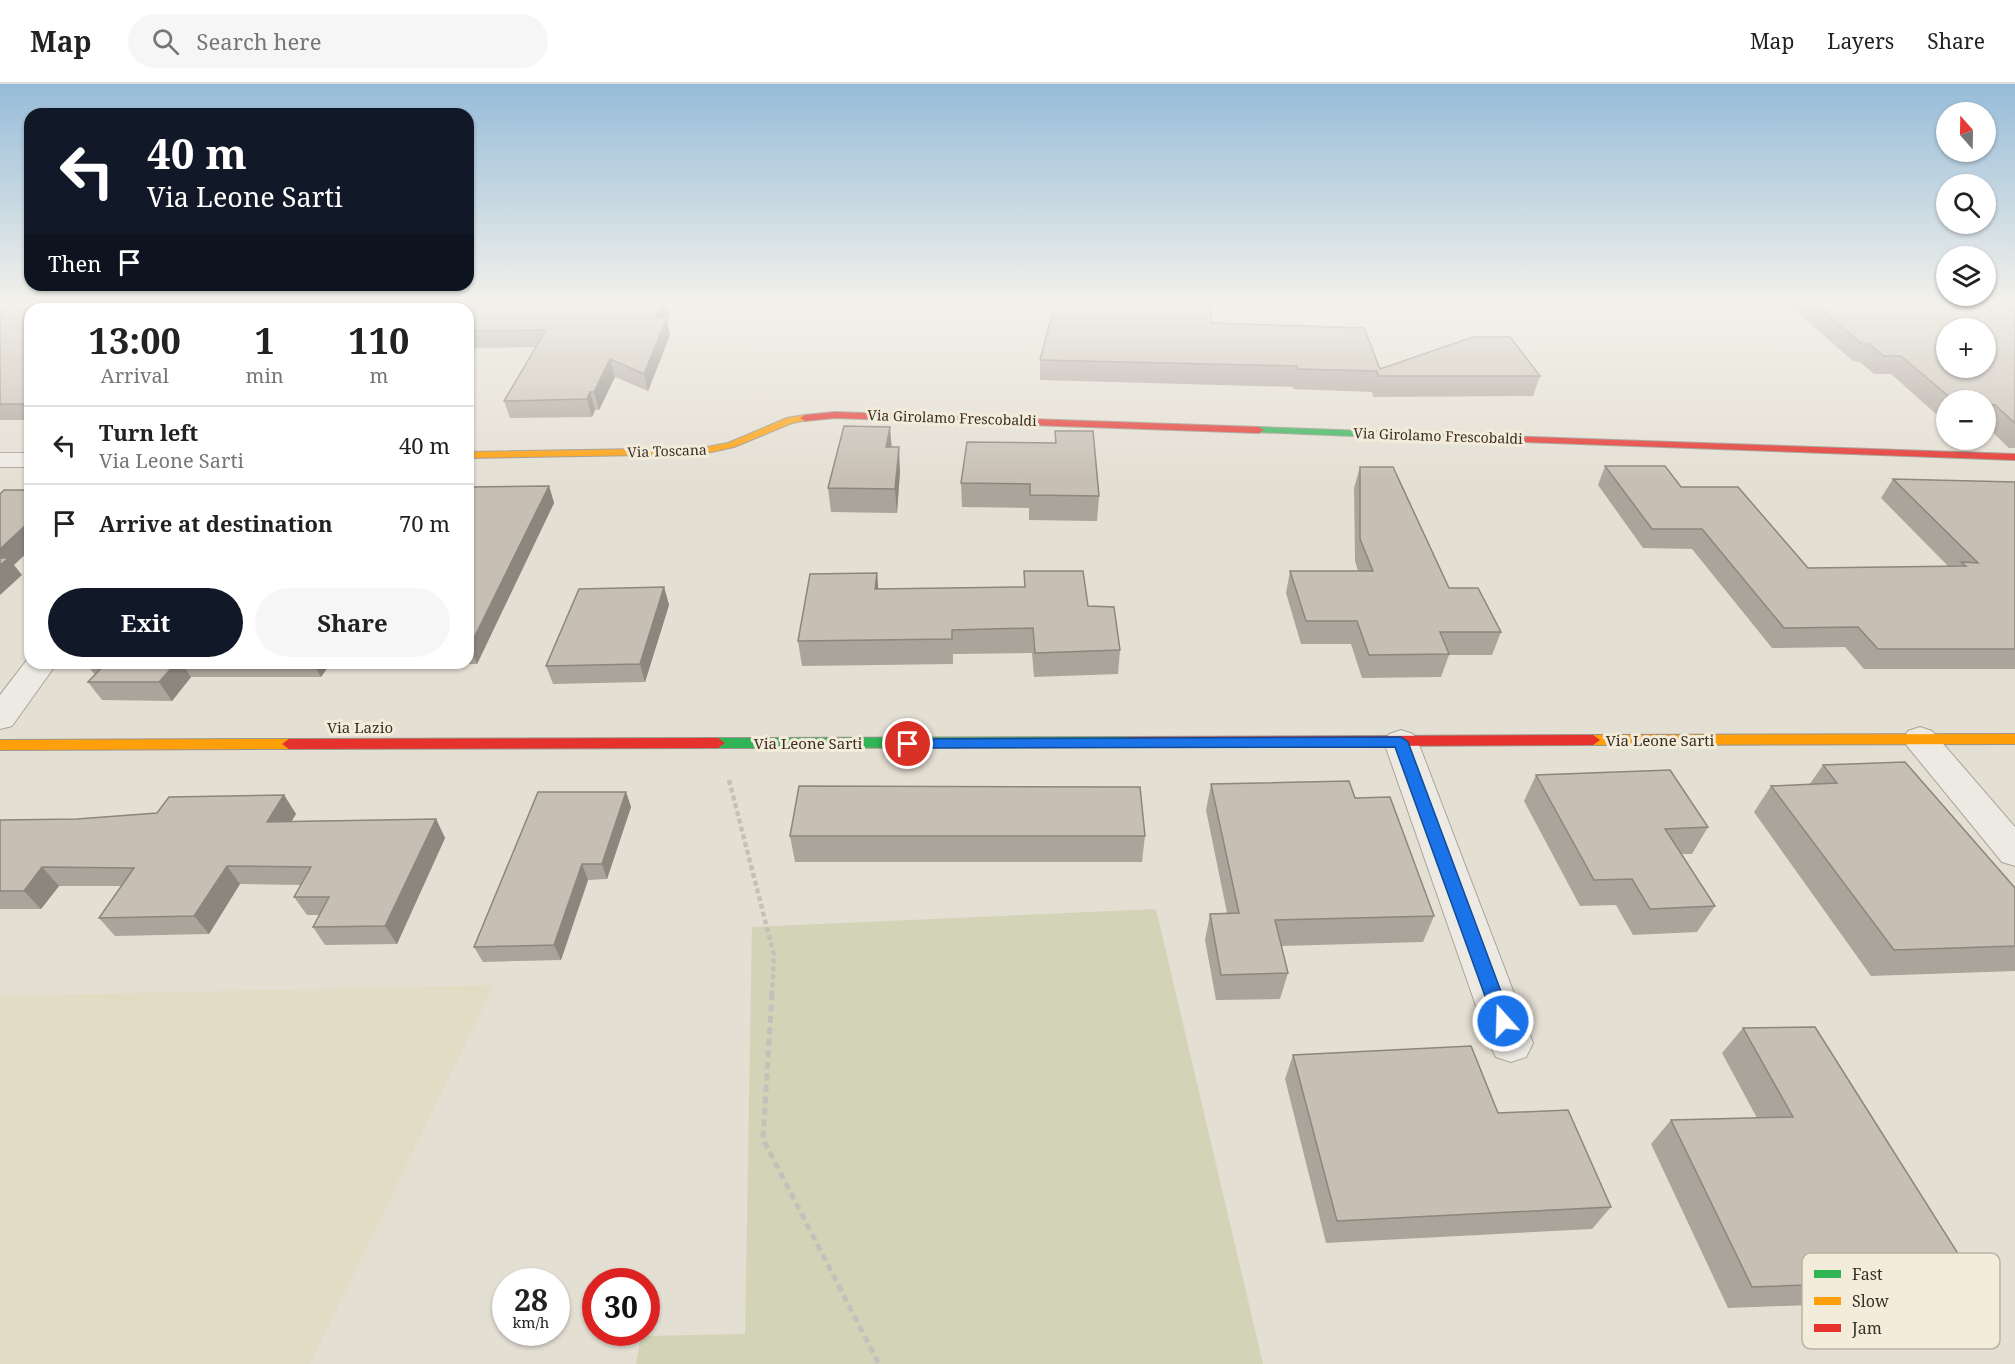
<!DOCTYPE html>
<html lang="en">
<head>
<meta charset="utf-8">
<style>
  :root { --surface:#fff; --page:#f6f6f6; --text:#222; --muted:#767676; --line:#e0e0e0; --accent:#111827 }
  body { margin:0; font-family:"Noto Serif",serif; background:var(--page); color:var(--text); height:100vh; display:flex; flex-direction:column; font-size:22px; white-space:nowrap }
  * { box-sizing:border-box; margin:0 }
  p { font-size:20px; color:var(--muted) }
  .icon { flex:none; width:33px; height:33px; fill:none; stroke:currentColor; stroke-width:2; stroke-linecap:round; stroke-linejoin:round }
  .map { position:relative; flex:1; overflow:hidden }
  .drawer { position:absolute; left:24px; top:219px; width:450px; height:366px; display:flex; flex-direction:column; background:var(--surface); border-radius:18px; box-shadow:0 2px 4px #0004 }
  .drawer>* { flex:none }
  .guide { position:absolute; left:24px; top:24px; width:450px; height:183px; border-radius:18px; box-shadow:0 2px 4px #0004; background:#111827; color:#fff; overflow:hidden }
  .needle { width:39px; rotate:340deg }
  .buttons { position:absolute; left:1936px; top:18px; display:grid; gap:12px }
  .buttons a { display:grid; place-items:center; width:60px; height:60px; border-radius:50%; background:var(--surface); box-shadow:0 2px 4px #0004; font-size:30px }
  .speed { position:absolute; left:492px; top:1184px; display:flex; gap:12px; font-size:30px; font-weight:700; text-align:center }
  .speed>* { display:grid; place-content:center; width:78px; height:78px; border-radius:50%; background:var(--surface); box-shadow:0 2px 4px #0004; line-height:1 }
  .speed small { font-size:15px; font-weight:400 }
  .speed .limit { border:9px solid #d22; background:#fff; color:#111 }
  .pin { position:absolute; display:grid; place-items:center; width:51px; height:51px; color:#fff; margin:-26px; border:3px solid #fff; border-radius:50%; box-shadow:0 2px 6px #0007 }
  .me { position:absolute; width:66px; margin:-33px; rotate:340deg; stroke-linejoin:round; filter:drop-shadow(0 0 4px #0008) }
  .turn { display:flex; align-items:center; gap:21px; height:126px; padding:0 24px; font-size:27px }
  .turn .icon { width:78px; height:78px; stroke-width:2.5 }
  .turn b { display:block; font-size:42px; line-height:51px }
  .then { display:flex; align-items:center; height:57px; padding:0 24px; background:#0003; gap:12px; font-size:22px }
  .eta { display:flex; justify-content:space-evenly; align-items:center; height:102px; text-align:center }
  .eta b { font-size:36px; font-weight:700; line-height:42px }
  .cta { display:flex; gap:12px; margin-top:auto; padding:12px 24px }
  .cta a { flex:1; height:69px; border-radius:36px; background:var(--accent); color:#fff; font-size:24px; font-weight:700; line-height:69px; text-align:center }
  .cta a+a { background:var(--page); color:var(--text) }
  ul { padding:0; list-style:none }
  li { display:flex; align-items:center; gap:18px; height:78px; padding:0 24px; border-top:2px solid var(--line) }
  li div { flex:1 }
  li b { display:block; font-size:22px }
  li em { font-style:normal }
  header { display:flex; align-items:center; gap:36px; box-sizing:border-box; height:84px; padding:0 30px; background:var(--surface); border-bottom:2px solid var(--line) }
  header strong { font-size:28px }
  nav { display:flex; gap:33px; margin-inline-start:auto; font-size:21px }
  .search { width:420px; height:54px; background:var(--page); display:flex; align-items:center; gap:15px; box-sizing:border-box; padding:0 21px; border-radius:33px; color:var(--muted); font-size:22px }
  .map>svg:first-child { display:block }
  .farmland { fill:#e2dcc5 }
  .green { fill:#d2d3b7 }
  .lines { fill:none; stroke-linecap:round; stroke-linejoin:round }
  .street-casing { stroke:#aaa49b; stroke-width:2 }
  .fast-casing { stroke:#9a948b; stroke-width:2 }
  .slow-casing { stroke:#9a948b; stroke-width:2 }
  .jam-casing { stroke:#9a948b; stroke-width:2 }
  .path-far1 { stroke:#c5c1ba; stroke-width:4.5; stroke-dasharray:5 3; stroke-linecap:butt }
  .path { stroke:#c5c1ba; stroke-width:5; stroke-dasharray:7 4.5; stroke-linecap:butt }
  .street { fill:#eceae3; fill-rule:evenodd }
  .fast { fill:#30b455; fill-rule:evenodd }
  .slow { fill:#ff9f0a; fill-rule:evenodd }
  .jam { fill:#e5322d; fill-rule:evenodd }
  .wall { fill:#aba49b }
  .shaded-wall { fill:#8b867e }
  .building { fill:#c7bfb4; stroke:#8b867e; stroke-width:1.5; fill-rule:evenodd }
  .route { fill:#1a73e8; stroke:#114b97; stroke-width:1.5 }
  .labels { text-anchor:middle; stroke-width:6; stroke-linejoin:round; paint-order:stroke }
  .far-street-label { font-size:14px; fill:#392e23; stroke:#f3ecdb }
  .street-label { font-size:15px; fill:#392e23; stroke:#f3ecdb }
  .key { fill:#f3ecdb; stroke:#bbb3a4; stroke-width:1.5 }
  .key-label { font-size:16px; fill:#392e23 }
</style>
</head>
<body>
<header>
<strong>Map</strong>
<div class="search"><svg class="icon" aria-label="search" viewBox="0 0 24 24"><circle cx="10" cy="10" r="6"/><path d="M15 15l6 6"/></svg>Search here</div>
<nav><a>Map</a><a>Layers</a><a>Share</a></nav>
</header>
<div class="map">
<svg width="2015" height="1280" viewBox="0 0 2015 1280">
  <rect width="100%" height="100%" fill="#e4dfd3"/>
  <path class="farmland" d="M494,901L310,1280H0V912Z"/>
  <path class="green" d="M1156,825L1263,1280H636L641,1252L745,1250L752,843Z"/>
  <g class="lines">
    <defs>
      <path id="street" d="M284,219H304L300,225H280Z
        M0,369H30V383H0Z
        M30,572V579H57L12,642L0,645V611Z
        M1920,643L1932,647L2015,743V782L2002,778L1908,663L1903,655L1908,647Z
        M1401,646L1413,650L1418,658L1533,959L1526,973L1511,978L1496,973L1489,959L1384,658L1389,650Z"/>
      <path id="fast" d="M1259,343L1501,352L1506,355L1501,358L1256,348L1254,346Z
        M1127,653L1134,658L1127,663L718,664L711,659L718,654Z"/>
      <path id="slow" d="M805,331L810,334L808,336L792,339L734,363L702,370L468,374V368L702,364L728,359L787,334Z
        M2015,650V660L1593,661L1586,656L1593,651Z
        M289,655L296,660L289,665L0,666V656Z"/>
      <path id="jam" d="M835,328L1259,343L1264,346L1259,349L835,334L805,337L800,334L805,331Z
        M1501,352L2015,370V376L1498,357L1496,355Z
        M1593,651L1600,656L1593,661L1127,663L1120,658L1127,653Z
        M718,654L725,659L718,664L289,665L282,660L289,655Z"/>
    </defs>
    <use href="#street" class="street-casing"/>
    <use href="#fast" class="fast-casing"/>
    <use href="#slow" class="slow-casing"/>
    <use href="#jam" class="jam-casing"/>
    <path class="path-far1" d="M729,696L774,871L772,910"/>
    <path class="path" d="M772,909L763,1055L879,1280"/>
    <use href="#street" class="street"/>
    <use href="#fast" class="fast"/>
    <use href="#slow" class="slow"/>
    <use href="#jam" class="jam"/>
  </g>
  <path class="wall" d="M0,219H226L229,225H30V336H0Z
    M381,219H666L669,233L667,236L670,251L648,307L615,293L599,326H595L592,333L510,334L504,317L536,263L468,264V225L379,221Z
    M1790,219H2015V364H2009L1986,342V316H1947V338H1945L1891,290H1874L1860,278L1853,277L1789,221Z
    M1211,239L1380,285L1540,292L1533,312L1373,313L1372,308L1293,305V303L1040,296V276Z
    M1055,347L1099,412L1097,437L1029,436V424L962,423L961,399L1055,359Z
    M891,363L900,387L897,429L831,428L828,404Z
    M1605,382L1681,403L1808,484L1948,482L1881,414L1893,395L2015,398V585H1864L1845,563L1772,564L1692,465L1643,464L1598,401Z
    M1360,383L1449,504L1501,548L1492,571H1449L1441,593L1362,594L1351,560H1301L1286,509L1290,487H1358L1355,477L1354,404Z
    M468,399H469L471,403L549,402L554,419L477,580L328,583L321,593H191L172,617L102,616L88,598L95,591L86,579H468Z
    M1024,487L1088,522L1120,566L1118,590L1034,593L1032,569L953,570V580L802,582L798,557L877,489L878,505L1024,503Z
    M664,503L669,521L645,598L553,600L546,582Z
    M1823,681L2015,804V887L1871,892L1754,728L1771,702L1809,701Z
    M1536,691L1708,743L1692,770H1682L1715,822L1697,848L1633,851L1616,821L1580,822L1524,717Z
    M1211,700L1355,714L1434,832L1423,858L1281,862L1288,889L1280,915L1216,916L1205,856L1210,830L1227,829L1206,726Z
    M626,708L631,723L607,795L588,796L561,876L483,878L474,863Z
    M284,711L296,730L291,737L436,735L445,754L397,860L325,861L313,843L319,831H307L294,813L301,801L240,800L209,850L115,852L99,834L122,802H59L41,825H0V736L77,735L157,729Z
    M790,752H1145L1142,778H795Z
    M1743,944L1974,1195L1942,1216L1728,1224L1651,1060L1671,1036L1757,1034L1722,969Z
    M1293,971L1498,1029L1611,1123L1592,1145L1326,1159L1285,995Z"/>
  <path class="shaded-wall" d="M221,219H226L229,225H214Z
    M664,219H666L669,233L667,236L670,251L648,307L644,290L655,234Z
    M610,275L615,293L599,326L594,308Z
    M590,308L595,326L592,333L587,315Z
    M890,343L892,366L886,363Z
    M899,363L900,387L897,429L895,405Z
    M549,402L554,419L477,580L470,562Z
    M30,437V466L14,481L22,491L0,511V465Z
    M877,489L879,513L875,505Z
    M664,503L669,521L645,598L640,580Z
    M176,579H182L191,593L172,617L159,598Z
    M313,579H326L328,583L321,593Z
    M626,708L631,723L607,795L602,780Z
    M284,711L296,730L280,756L267,738Z
    M436,735L445,754L397,860L385,842Z
    M582,780L588,796L561,876L554,861Z
    M227,782L240,800L209,850L194,832Z
    M42,783L59,802L41,825L24,807Z"/>
  <path class="building" d="M0,219H221L214,225H30L29,320H0Z
    M381,219H664L655,234H667L644,290L610,275L594,308H590L587,315L504,317L546,246L468,247V225H362L365,221H379Z
    M1055,219H1211V239L1364,244L1380,285L1473,253H1510L1540,292H1378L1377,287L1297,285V282L1040,276Z
    M1814,219H2015V339L1995,321L1986,320V316H1953L1901,272H1884L1869,260H1862ZM1947,244H1986V284H1947Z
    M844,342L890,343L886,363H899L895,405L828,404Z
    M1055,347H1093L1099,412L1030,411V400L961,399L967,358L1056,359Z
    M1605,382H1665L1681,403H1738L1808,484L1966,482L1961,478L1978,479L1893,395L2015,398V565H1878L1858,543L1784,544L1702,445H1652Z
    M1360,383H1393L1449,504H1478L1501,548H1440L1449,570L1369,571L1357,537H1306L1290,487H1373L1360,455Z
    M549,402L470,562H468V403Z
    M4,406H30V437L0,465V410Z
    M0,474H9L0,481Z
    M1024,487H1083L1088,522L1114,523L1120,566L1035,569L1033,544L952,546V555L798,557L810,490L877,489L875,505L1025,503Z
    M664,503L640,580L546,582L579,505Z
    M106,579H176L159,598H88Z
    M1905,678L2015,804V862L1894,866L1771,702L1837,699L1823,681Z
    M1670,686L1708,743L1665,745L1715,822L1650,825L1632,795L1594,796L1536,691Z
    M1349,697L1355,714L1390,713L1434,832L1275,836L1288,889L1221,891L1210,830L1239,829L1211,700Z
    M799,702L1140,703L1145,752H790Z
    M538,708H626L602,780H582L554,861L474,863Z
    M284,711L267,738L436,735L385,842L313,843L329,813H294L311,783L227,782L194,832L99,834L134,784L42,783L24,807H0V736L77,735L157,729L169,713Z
    M1815,943L1974,1195L1752,1203L1671,1036L1793,1033L1743,944Z
    M1471,962L1498,1029L1568,1026L1611,1123L1337,1137L1293,971Z"/>
  <linearGradient id="sky" x2="0" y2="1"><stop stop-color="#96bcd9"/><stop offset="0.55" stop-color="#f3f1eb"/><stop offset="1" stop-color="#f3f1eb" stop-opacity="0"/></linearGradient>
  <rect width="2015" height="398" fill="url(#sky)"/>
  <path class="route" d="M1401,653L1408,658L1512,937L1509,943L1503,945L1497,943L1494,937L1395,663L908,664L901,660L908,655Z"/>
  <g class="labels">
    <g class="far-street-label">
      <text transform="translate(952 334) rotate(2)" y="5">Via Girolamo Frescobaldi</text>
      <text transform="translate(1438 352) rotate(2)" y="5">Via Girolamo Frescobaldi</text>
      <text transform="translate(667 367) rotate(-2)" y="5">Via Toscana</text>
    </g>
    <g class="street-label">
      <text x="360" y="649">Via Lazio</text>
      <text x="1660" y="662">Via Leone Sarti</text>
      <text x="808" y="665">Via Leone Sarti</text>
    </g>
  </g>
  <rect x="1802" y="1169" width="198" height="96" rx="9" class="key"/>
  <rect x="1814" y="1186" width="27" height="8" fill="#30b455"/>
  <rect x="1814" y="1213" width="27" height="8" fill="#ff9f0a"/>
  <rect x="1814" y="1240" width="27" height="8" fill="#e5322d"/>
  <g class="key-label">
    <text x="1852" y="1196">Fast</text>
    <text x="1852" y="1223">Slow</text>
    <text x="1852" y="1250">Jam</text>
  </g>
</svg>
<div class="buttons">
<a><svg class="needle" viewBox="-14 -14 28 28"><path d="M0-13l5 13h-10z" fill="#e53935"/><path d="M0 13l5-13h-10z" fill="#767676"/></svg></a>
<a><svg class="icon" aria-label="search" viewBox="0 0 24 24"><circle cx="10" cy="10" r="6"/><path d="M15 15l6 6"/></svg></a>
<a><svg class="icon" aria-label="layers" viewBox="0 0 24 24"><path d="M12 4l9 5-9 5-9-5zM3 14l9 5 9-5"/></svg></a>
<a>+</a>
<a>−</a>
</div>
<div class="speed"><div>28<small>km/h</small></div><div class="limit">30</div></div>
<div class="pin" style="left:908px;top:660px;background:#d93025"><svg class="icon" aria-label="arrive" viewBox="0 0 24 24"><path d="M6 21V4h12l-3 4 3 4H6"/></svg></div>
<svg class="me" style="left:1503px;top:937px" viewBox="-20 -20 40 40"><circle r="17" fill="#1a73e8" stroke="#fff" stroke-width="3"/><path d="M0-11L8 9 0 5-8 9z" fill="#fff"/></svg>
<div class="guide">
<div class="turn"><svg class="icon" aria-label="left" viewBox="0 0 24 24"><path d="M17 20v-9H6M10 6l-5 5 5 5"/></svg><div><b>40 m</b>Via Leone Sarti</div></div>
<div class="then">Then<svg class="icon" aria-label="arrive" viewBox="0 0 24 24"><path d="M6 21V4h12l-3 4 3 4H6"/></svg></div>
</div>
<section class="drawer">
<div class="eta">
<div><b>13:00</b><p>Arrival</p></div>
<div><b>1</b><p>min</p></div>
<div><b>110</b><p>m</p></div>
</div>
<ul>
<li><svg class="icon" aria-label="left" viewBox="0 0 24 24"><path d="M17 20v-9H6M10 6l-5 5 5 5"/></svg><div><b>Turn left</b><p>Via Leone Sarti</p></div><em>40 m</em></li>
<li><svg class="icon" aria-label="arrive" viewBox="0 0 24 24"><path d="M6 21V4h12l-3 4 3 4H6"/></svg><div><b>Arrive at destination</b></div><em>70 m</em></li>
</ul>
<div class="cta"><a>Exit</a><a>Share</a></div>
</section>
</div>
</body>
</html>
